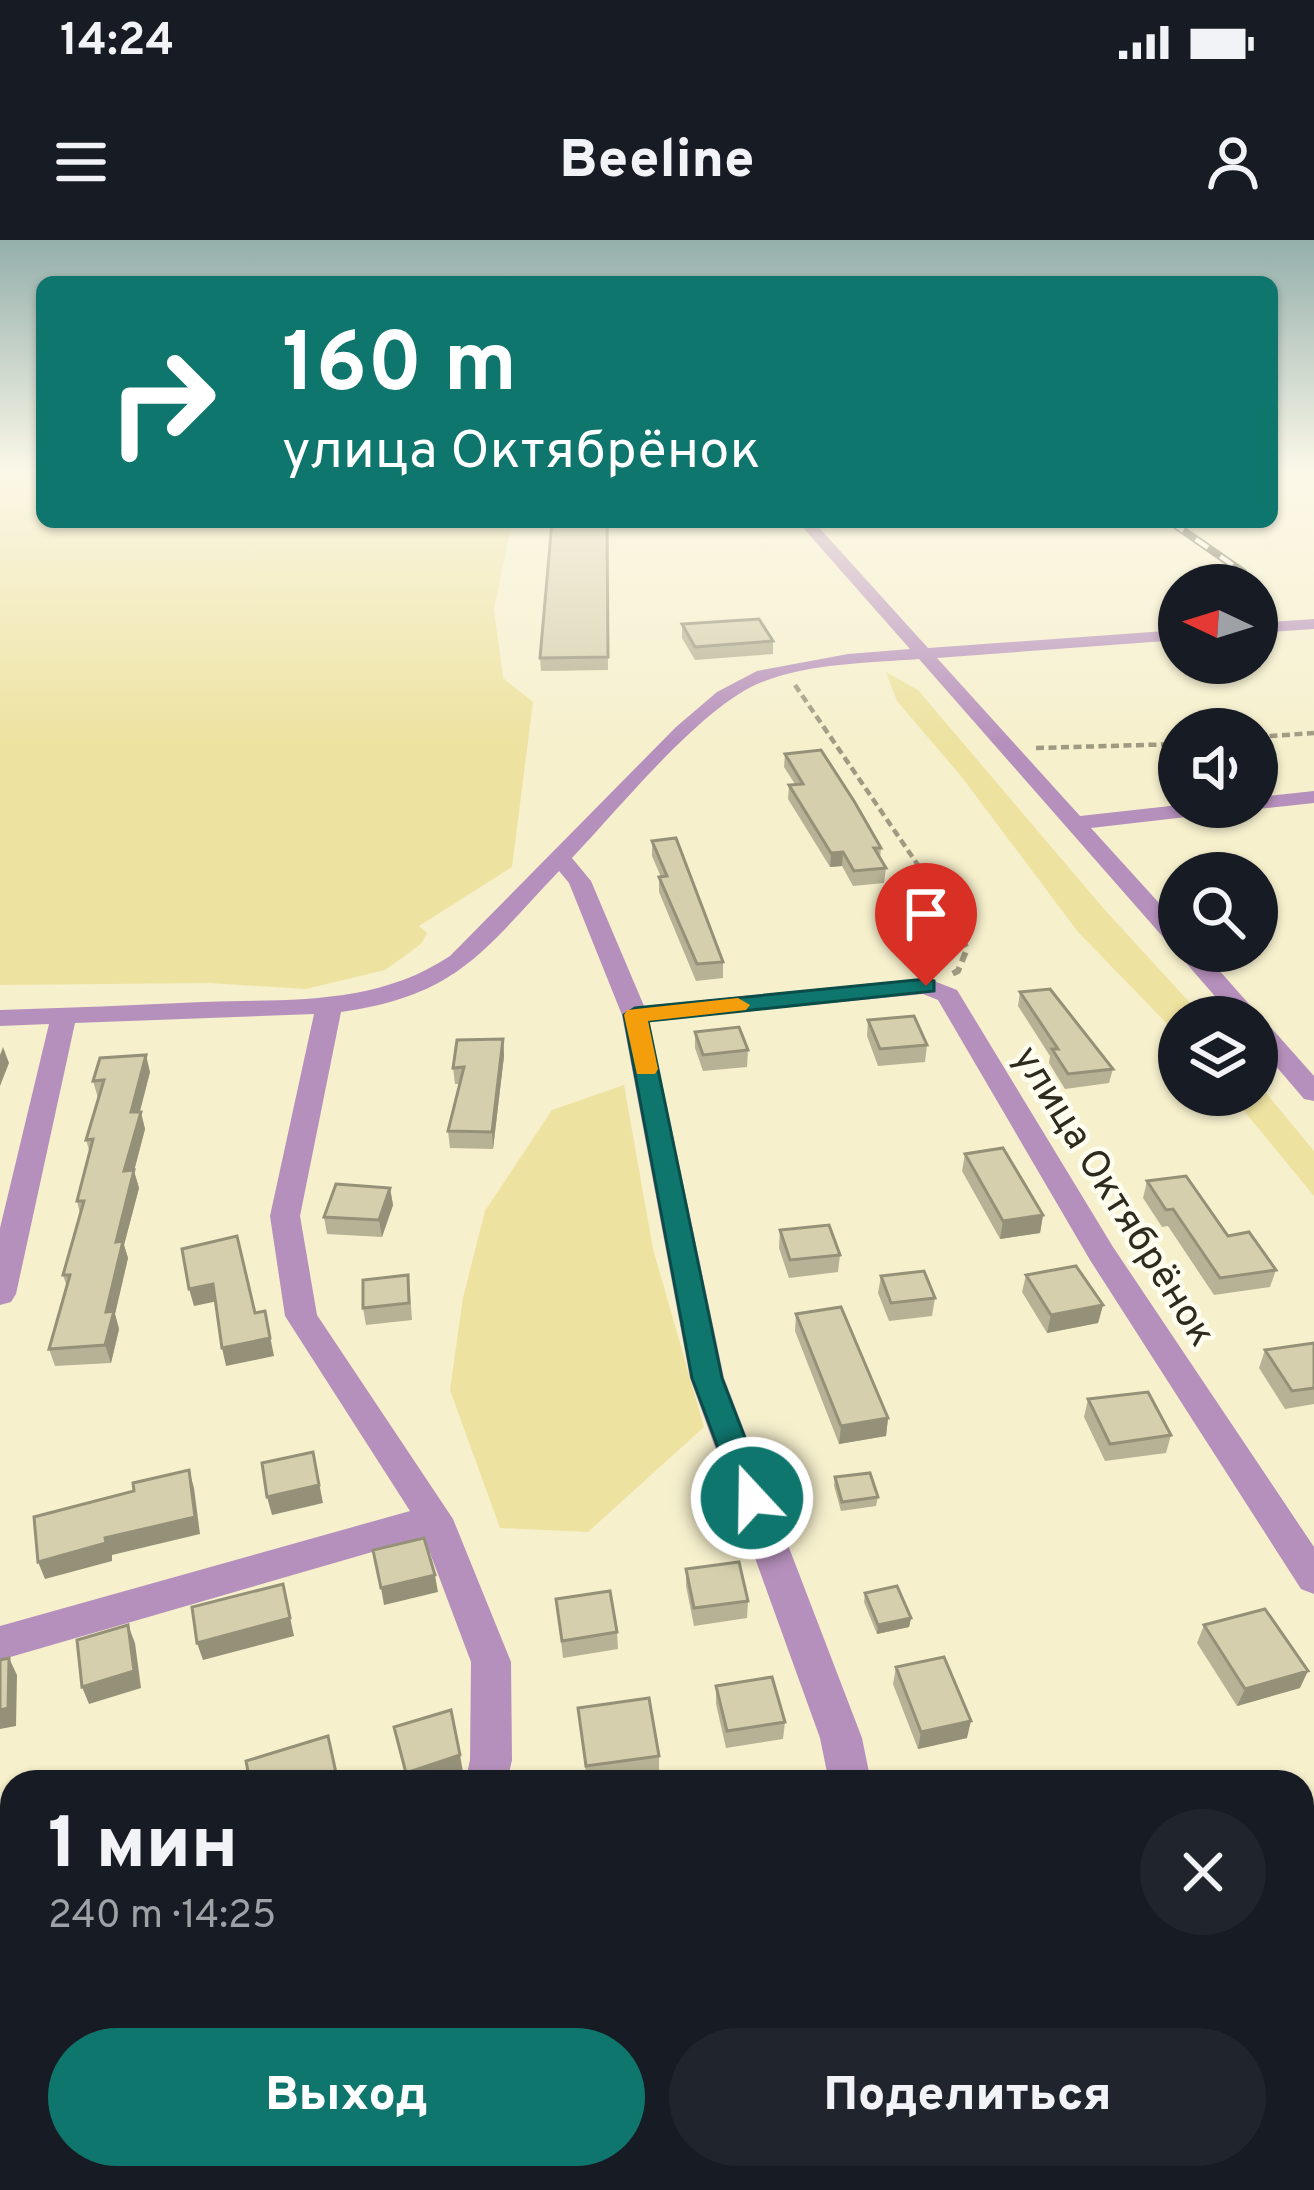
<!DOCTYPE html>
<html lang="ru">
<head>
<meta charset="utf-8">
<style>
  :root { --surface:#171b24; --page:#20242c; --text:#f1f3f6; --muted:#9ea1a6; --accent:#0f766e }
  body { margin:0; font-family:Overpass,sans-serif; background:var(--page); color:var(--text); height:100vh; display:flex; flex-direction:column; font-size:45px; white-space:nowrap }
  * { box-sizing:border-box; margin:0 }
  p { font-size:39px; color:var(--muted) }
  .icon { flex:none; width:66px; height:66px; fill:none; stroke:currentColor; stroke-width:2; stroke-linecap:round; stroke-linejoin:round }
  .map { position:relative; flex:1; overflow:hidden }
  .drawer { position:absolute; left:0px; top:1530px; width:1314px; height:420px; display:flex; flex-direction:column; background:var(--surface); border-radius:36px 36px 0 0; box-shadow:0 3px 9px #0004 }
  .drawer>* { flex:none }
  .banner { position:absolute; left:36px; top:36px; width:1242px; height:252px; border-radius:18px; box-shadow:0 3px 9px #0004; background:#0f766e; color:#fff; overflow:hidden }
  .needle { width:78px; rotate:274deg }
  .controls { position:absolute; left:1158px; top:324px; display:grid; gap:24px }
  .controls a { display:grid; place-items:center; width:120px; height:120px; border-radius:50%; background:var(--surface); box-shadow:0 3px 9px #0004; font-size:60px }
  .pin { position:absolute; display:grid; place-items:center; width:102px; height:102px; color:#fff; margin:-123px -51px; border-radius:50% 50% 50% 0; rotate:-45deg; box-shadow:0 0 12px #0007 }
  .pin .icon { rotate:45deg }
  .me { position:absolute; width:132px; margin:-66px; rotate:339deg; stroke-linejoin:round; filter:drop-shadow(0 0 9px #0008) }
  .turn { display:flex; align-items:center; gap:42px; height:252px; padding:0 48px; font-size:54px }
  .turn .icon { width:156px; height:156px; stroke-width:2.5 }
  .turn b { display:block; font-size:84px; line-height:102px }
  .round { display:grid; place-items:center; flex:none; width:126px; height:126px; border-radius:63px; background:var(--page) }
  .headline { display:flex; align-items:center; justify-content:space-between; height:204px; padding:0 48px }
  h1 { font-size:72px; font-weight:800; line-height:90px }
  .cta { display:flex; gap:24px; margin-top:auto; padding:24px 48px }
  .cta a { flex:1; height:138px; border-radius:72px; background:var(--accent); color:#fff; font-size:48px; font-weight:800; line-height:138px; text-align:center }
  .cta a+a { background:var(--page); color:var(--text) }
  .status { display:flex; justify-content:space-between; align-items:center; height:84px; padding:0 60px; background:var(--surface); direction:ltr }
  .status svg { height:33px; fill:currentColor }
  header { display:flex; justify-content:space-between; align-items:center; height:156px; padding:0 48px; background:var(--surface); font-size:54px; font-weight:800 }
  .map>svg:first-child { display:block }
  .green { fill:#ede2a0 }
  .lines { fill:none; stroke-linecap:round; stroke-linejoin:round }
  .path-far1 { stroke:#9f9a81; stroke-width:4.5; stroke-dasharray:8 4.5; stroke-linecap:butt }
  .path { stroke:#9f9a81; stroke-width:6; stroke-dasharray:10 6; stroke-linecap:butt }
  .minor { fill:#b690bc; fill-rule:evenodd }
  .rail-casing { stroke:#5e5a48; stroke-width:8 }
  .rail { stroke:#fffdef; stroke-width:4.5; stroke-dasharray:15; stroke-linecap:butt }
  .wall { fill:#b7b295 }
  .shaded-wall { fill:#959179 }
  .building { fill:#d5cfad; stroke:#959179; stroke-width:3 }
  .route { fill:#0f766e; stroke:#0a4d48; stroke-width:3 }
  .slow { fill:#f59e0b }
  .labels { text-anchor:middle; stroke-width:9; stroke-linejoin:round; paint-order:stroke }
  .street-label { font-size:39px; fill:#2e2b1e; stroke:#fffdef }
</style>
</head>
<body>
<div class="status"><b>14:24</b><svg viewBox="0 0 49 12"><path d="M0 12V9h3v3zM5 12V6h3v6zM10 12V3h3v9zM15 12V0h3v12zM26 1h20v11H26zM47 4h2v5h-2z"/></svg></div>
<header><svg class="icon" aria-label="menu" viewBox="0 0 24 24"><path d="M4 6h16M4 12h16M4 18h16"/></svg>Beeline<svg class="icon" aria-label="person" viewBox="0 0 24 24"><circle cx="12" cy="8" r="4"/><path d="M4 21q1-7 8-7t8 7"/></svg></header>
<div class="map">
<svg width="1314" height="1950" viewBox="0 0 1314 1950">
  <rect width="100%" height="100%" fill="#f6f0cd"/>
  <path class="green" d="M0,230H42V282H512L494,369L503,438L533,462L512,627L419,686L427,693L421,704L385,730L306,749L210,743L0,745Z
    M886,432L918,450L1104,669L1203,777H1179V796L1078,692L961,536L897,461Z
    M1257,842L1314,911V956L1231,855H1257Z
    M624,845L653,1009L704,1187L588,1292L500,1288L450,1150L463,1058L485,971L552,870Z"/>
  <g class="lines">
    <path class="path-far1" d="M795,445L950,672
      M1257,497L1314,493
      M1036,508L1179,504"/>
    <path class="path" d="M948,669L967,709L958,731L952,734"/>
    <path class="minor" d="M798,282H814L928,408L1179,390V400L937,418L1080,576L1179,565L1232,567L1221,573L1091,588L1179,685V707L1170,705L919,419C869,423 810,423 762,442C701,466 619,569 572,618L591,641L644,766L926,738L957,750L1113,1007L1314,1307V1354L1301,1349L1090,1020L938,760L923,754L649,781L724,1138L862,1498L871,1542H829L820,1498L690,1138L622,775L569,643L559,631C482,712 458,755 341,772L300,976L317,1075L453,1279L511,1422L512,1520L507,1542H465L470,1520L471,1422L424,1297L0,1420V1386L410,1271L285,1076L270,976L314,774L75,783L16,1054L11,1062L0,1065V988L49,784L0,786V770C67,768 135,765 202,762C289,759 375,766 450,716L676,487L717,452L757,431L848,414L910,409Z
      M1314,379V389L1257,393V383Z
      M1314,551V563L1257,569L1249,567H1257V557Z
      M1179,708L1202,711L1256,772L1258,780L1266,782L1314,836V861L1304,859L1257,804V777H1233L1180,716Z
      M12,1694V1740L0,1743V1697Z
      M444,1938H494L497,1950H447Z
      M907,1938H959L963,1950H912Z"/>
    <defs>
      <path id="rail" d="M1171,282L1243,332"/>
    </defs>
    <use href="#rail" class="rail-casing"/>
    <use href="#rail" class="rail"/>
  </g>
  <path class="wall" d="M607,282L608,430L541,431L540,418Z
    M682,384L773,401V414L695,420L682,398Z
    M785,514L881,608L880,619L886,628L884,643L853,646L842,626L830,627L788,559L789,545L795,544L784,527Z
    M652,601L723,722V738L696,741L659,652V637H661L652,616Z
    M1020,752L1113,829L1109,843L1065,849L1049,823L1050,816L1018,766Z
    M868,780L927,805L925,822L878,826L867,796Z
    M695,792L748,810L747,827L703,831L695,808Z
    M503,799L504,816L493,909L450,908L448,891L460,844H455L453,828Z
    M150,832L140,872L145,889L134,931L139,948L124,1005L128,1018L115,1074L119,1089L111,1123L55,1126L49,1109L67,1047L63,1035L80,973L77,961L90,913L86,900L98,858L93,841Z
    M965,914L1043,975L1040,993L1000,999L962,931Z
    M1147,941L1276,1030L1270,1047L1214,1055L1168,986L1162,987L1143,958Z
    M390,948L393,965L382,997L327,994L324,977Z
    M780,990L840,1015L838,1032L789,1038L779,1008Z
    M1026,1035L1103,1065L1098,1083L1047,1093L1022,1052Z
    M881,1036L935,1058L932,1076L889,1081L878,1053Z
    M410,1053L412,1080L366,1085L363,1068Z
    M796,1074L888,1178L886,1196L839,1204L795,1091Z
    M1314,1103V1164L1285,1169L1259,1128L1265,1110Z
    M1088,1159L1171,1195L1166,1213L1105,1221L1084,1177Z
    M835,1237L878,1257L876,1266L841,1271L834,1246Z
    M686,1329L748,1361L747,1378L694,1386L686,1346Z
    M865,1353L911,1378L909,1387L877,1394L864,1362Z
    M556,1359L617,1392L618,1409L563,1418Z
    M1204,1385L1300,1448L1237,1466L1197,1403Z
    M896,1427L967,1498L918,1509L893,1444Z
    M716,1446L785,1482L783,1499L726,1508L716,1464Z
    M578,1468L659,1516V1533L587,1542Z"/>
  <path class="shaded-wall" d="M843,612L842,626L830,627L831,613Z
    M503,799L504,816L493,909L492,892Z
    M3,807L9,823L0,846V815Z
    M146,815L150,832L135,889L131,872Z
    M141,872L145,889L134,931L139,948L124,1005L128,1018L115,1074L119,1089L111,1123L105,1105L106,1072L124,931Z
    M390,948L393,965L382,997L379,980Z
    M1043,975L1040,993L1000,999L1003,981Z
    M213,1044L218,1061L194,1066L189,1049Z
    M1103,1065L1098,1083L1047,1093L1051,1075Z
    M265,1071L274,1116L226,1126L222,1108Z
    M888,1178L886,1196L839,1204L841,1186Z
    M313,1212L323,1263L272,1275L267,1257Z
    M189,1230L194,1248L200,1294L112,1315V1321L45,1339L38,1322L105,1298Z
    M435,1335L438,1352L384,1365L381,1348Z
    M283,1344L294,1396L203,1420L197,1403Z
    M911,1378L909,1387L877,1394L878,1385Z
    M128,1385L135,1403L141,1448L89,1464L82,1447Z
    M9,1418L17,1435L16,1486L0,1489V1470Z
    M1308,1431L1300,1448L1237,1466L1245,1449Z
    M971,1481L967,1498L918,1509L921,1492Z
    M460,1515L463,1532L432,1542H408L406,1533Z
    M12,1853V1871L0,1875V1857Z"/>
  <path class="building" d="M552,282H607L608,417L540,418Z
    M759,379L773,401L695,407L682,384Z
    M821,510L854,561L881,608H874L886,628L854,631L843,612L831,613L789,545L803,544L785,514Z
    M676,598L723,722L697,724L659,637L667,636L652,601Z
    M1050,749L1113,829L1068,834L1052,809H1058L1020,752Z
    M914,776L927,805L880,809L868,780Z
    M739,787L748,810L703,815L695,792Z
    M503,799L492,892L448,891L464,827L453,828L457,800Z
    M146,815L131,872H141L124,931L134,930L116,1002L123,1001L106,1072L114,1071L105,1105L49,1109L70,1035H63L84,961H77L93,899L86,900L104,840L93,841L100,818Z
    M1003,908L1043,975L1003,981L965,914Z
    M1186,936L1228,996L1249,992L1276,1030L1220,1038L1173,969L1166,970L1147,941Z
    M336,944L390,948L379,980L324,977Z
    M829,985L840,1015L790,1020L780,990Z
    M237,996L255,1073L265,1071L270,1098L222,1108L213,1044L189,1049L182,1009Z
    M1076,1026L1103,1065L1051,1075L1026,1035Z
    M924,1031L935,1058L891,1063L881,1036Z
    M408,1035L409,1063L363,1068V1040Z
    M841,1067L888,1178L841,1186L796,1074Z
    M1314,1103V1148L1292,1151L1265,1110Z
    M1148,1152L1171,1195L1110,1204L1088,1159Z
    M313,1212L319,1245L267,1257L262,1223Z
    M189,1230L195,1277L105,1298L106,1303L38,1322L34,1277L134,1251L133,1243Z
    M870,1233L878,1257L842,1262L835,1237Z
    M424,1298L435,1335L381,1348L373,1310Z
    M739,1322L748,1361L694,1368L686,1329Z
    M283,1344L290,1378L197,1403L192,1367Z
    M897,1346L911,1378L878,1385L865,1353Z
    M610,1351L617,1392L562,1401L556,1359Z
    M1265,1369L1308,1431L1245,1449L1204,1385Z
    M128,1385L134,1431L82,1447L77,1400Z
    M944,1417L971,1481L921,1492L896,1427Z
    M9,1418L8,1468L0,1470V1420Z
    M772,1437L785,1482L727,1491L716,1446Z
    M649,1458L659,1516L586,1526L578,1468Z
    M451,1470L460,1515L406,1533L394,1487Z
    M328,1496L338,1542H250L246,1521Z
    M12,1778V1853L0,1857V1782Z"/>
  <linearGradient id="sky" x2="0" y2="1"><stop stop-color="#94afab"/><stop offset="0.46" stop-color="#fbf8e8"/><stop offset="1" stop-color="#fbf8e8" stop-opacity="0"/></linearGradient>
  <rect width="1314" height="503" fill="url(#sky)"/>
  <path class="route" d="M926,739L934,741V751L648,781L722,1138L768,1258L763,1267L752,1271L740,1267L692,1138L624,775L635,768Z"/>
  <path class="slow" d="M738,758L750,765L746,770L648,781L658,829L655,834H637L624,775L627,770Z"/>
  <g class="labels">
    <g class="street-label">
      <text transform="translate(1116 955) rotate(58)" y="14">улица Октябрёнок</text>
    </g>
  </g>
</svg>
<div class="controls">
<a><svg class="needle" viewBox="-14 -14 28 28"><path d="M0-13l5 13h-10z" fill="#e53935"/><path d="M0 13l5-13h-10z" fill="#9ea1a6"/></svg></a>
<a><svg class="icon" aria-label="sound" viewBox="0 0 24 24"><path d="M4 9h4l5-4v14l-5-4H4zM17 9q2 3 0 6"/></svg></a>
<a><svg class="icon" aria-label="search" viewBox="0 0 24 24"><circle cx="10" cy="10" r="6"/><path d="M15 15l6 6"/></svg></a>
<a><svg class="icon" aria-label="layers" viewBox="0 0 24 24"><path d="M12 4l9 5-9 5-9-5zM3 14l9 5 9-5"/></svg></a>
</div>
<div class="pin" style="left:926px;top:746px;background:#d93025"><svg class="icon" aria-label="arrive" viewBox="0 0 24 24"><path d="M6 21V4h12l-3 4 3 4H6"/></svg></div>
<svg class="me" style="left:752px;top:1258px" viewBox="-20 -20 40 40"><circle r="17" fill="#0f766e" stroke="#fff" stroke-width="3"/><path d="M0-11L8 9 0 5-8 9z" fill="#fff"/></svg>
<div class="banner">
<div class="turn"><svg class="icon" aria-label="right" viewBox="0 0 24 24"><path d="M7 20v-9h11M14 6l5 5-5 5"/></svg><div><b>160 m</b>улица Октябрёнок</div></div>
</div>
<section class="drawer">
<div class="headline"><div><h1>1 мин</h1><p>240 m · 14:25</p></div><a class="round"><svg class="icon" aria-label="close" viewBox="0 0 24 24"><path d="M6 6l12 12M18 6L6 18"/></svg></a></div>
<div class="cta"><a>Выход</a><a>Поделиться</a></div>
</section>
</div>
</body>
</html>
